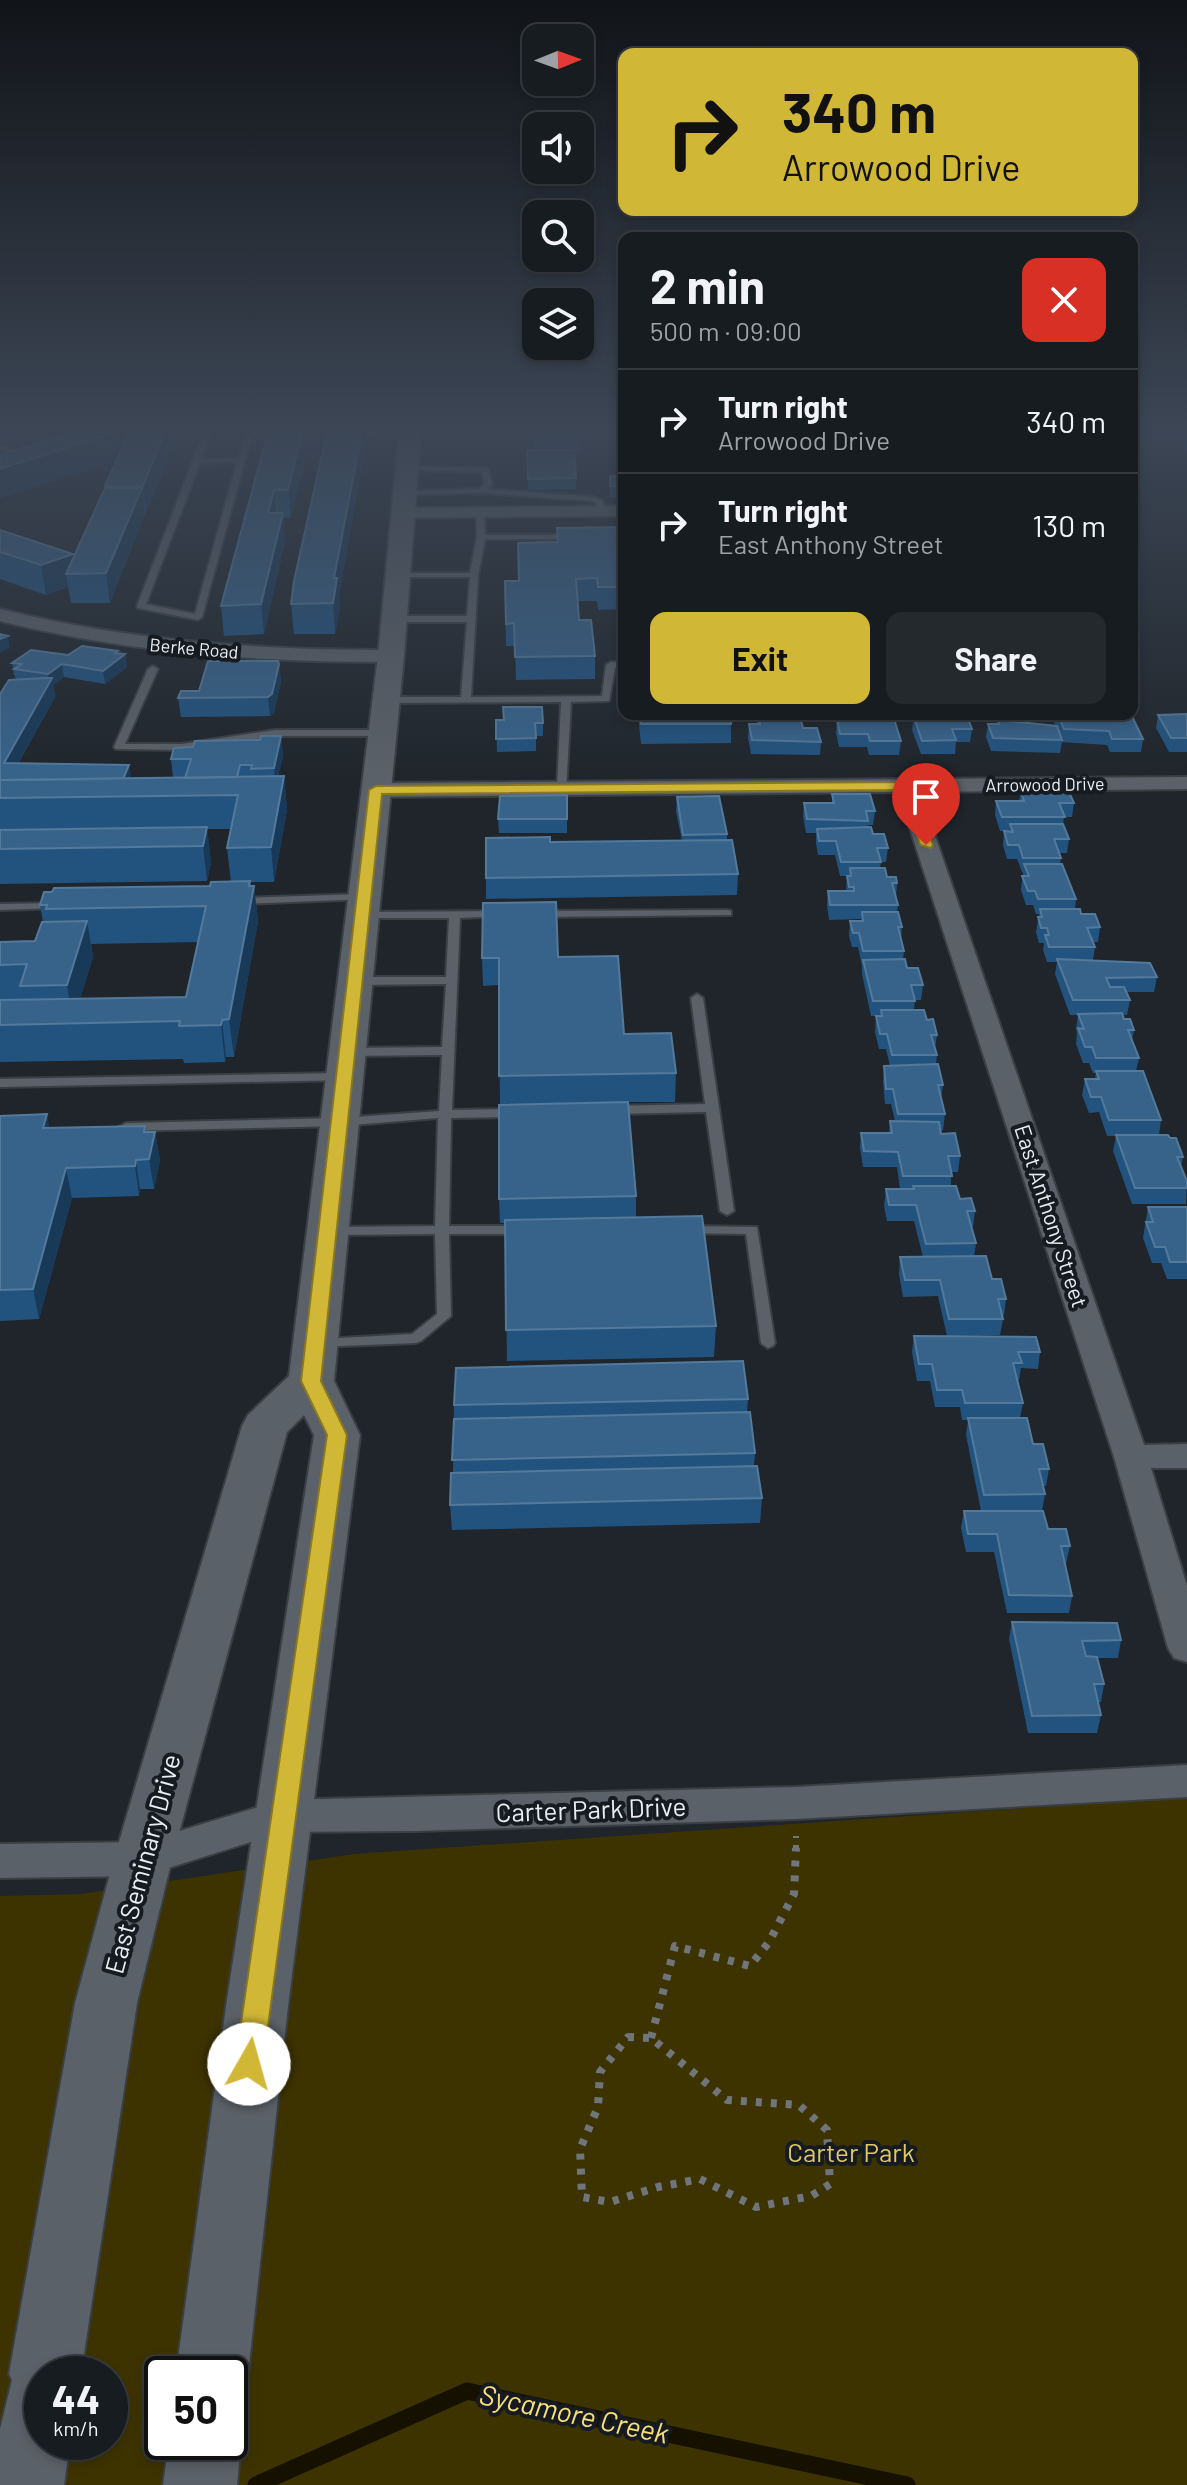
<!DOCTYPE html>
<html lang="en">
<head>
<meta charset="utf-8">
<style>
  :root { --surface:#171c20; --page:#24292d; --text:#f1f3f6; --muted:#9ea1a5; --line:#363a3e; --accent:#d1b736 }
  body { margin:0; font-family:Barlow,sans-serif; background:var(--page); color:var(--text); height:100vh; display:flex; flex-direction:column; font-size:30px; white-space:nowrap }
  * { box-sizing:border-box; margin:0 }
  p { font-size:26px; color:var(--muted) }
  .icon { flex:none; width:44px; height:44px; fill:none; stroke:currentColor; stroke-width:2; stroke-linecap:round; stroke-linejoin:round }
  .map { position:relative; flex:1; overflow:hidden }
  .sheet { position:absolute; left:618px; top:232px; width:520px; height:488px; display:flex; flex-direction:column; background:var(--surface); border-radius:16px; box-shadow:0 4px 12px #0003,0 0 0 2px var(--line) }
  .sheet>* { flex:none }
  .top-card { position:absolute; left:618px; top:48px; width:520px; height:168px; border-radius:16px; box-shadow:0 4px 12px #0003,0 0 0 2px var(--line); background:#d1b736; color:#111; overflow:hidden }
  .needle { width:52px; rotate:89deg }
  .fabs { position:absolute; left:522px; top:24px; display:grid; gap:16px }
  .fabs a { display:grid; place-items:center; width:72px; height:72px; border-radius:16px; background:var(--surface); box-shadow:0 4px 12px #0003,0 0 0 2px var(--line); font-size:40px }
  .speed { position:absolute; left:24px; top:2356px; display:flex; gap:16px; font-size:40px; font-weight:700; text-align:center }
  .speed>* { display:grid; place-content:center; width:104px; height:104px; border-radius:50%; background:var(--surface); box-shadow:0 4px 12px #0003,0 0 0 2px var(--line); line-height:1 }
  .speed small { font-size:20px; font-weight:400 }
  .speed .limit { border:4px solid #111; border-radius:12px; background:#fff; color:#111 }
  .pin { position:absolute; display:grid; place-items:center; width:68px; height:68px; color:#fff; margin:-82px -34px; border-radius:50% 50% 50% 0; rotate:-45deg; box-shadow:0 0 8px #0007 }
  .pin .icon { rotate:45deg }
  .me { position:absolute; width:88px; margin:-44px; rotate:7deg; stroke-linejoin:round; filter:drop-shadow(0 0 6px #0008) }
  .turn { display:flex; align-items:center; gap:28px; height:168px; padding:0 32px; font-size:36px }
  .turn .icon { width:104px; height:104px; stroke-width:2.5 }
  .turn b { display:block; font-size:56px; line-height:68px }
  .round { display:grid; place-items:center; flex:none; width:84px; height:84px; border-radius:16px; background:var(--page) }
  .head { display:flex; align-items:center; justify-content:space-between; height:136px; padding:0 32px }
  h1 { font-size:48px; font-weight:700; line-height:60px }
  .cta { display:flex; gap:16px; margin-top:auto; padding:16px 32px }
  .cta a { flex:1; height:92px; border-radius:16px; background:var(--accent); color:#111; font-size:32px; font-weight:700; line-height:92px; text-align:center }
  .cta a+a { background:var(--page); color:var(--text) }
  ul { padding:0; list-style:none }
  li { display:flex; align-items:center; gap:24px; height:104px; padding:0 32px; border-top:2px solid var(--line) }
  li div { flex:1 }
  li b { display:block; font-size:30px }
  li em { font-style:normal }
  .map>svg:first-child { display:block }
  .green { fill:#3d3300; fill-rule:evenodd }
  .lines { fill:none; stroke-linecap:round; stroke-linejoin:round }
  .stream { stroke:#151000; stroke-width:17 }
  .service-casing { stroke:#3a3f44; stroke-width:4 }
  .minor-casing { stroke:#3a3f44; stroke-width:4 }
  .secondary-casing { stroke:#3a3f44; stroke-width:4 }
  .path-far1 { stroke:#6f757a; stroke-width:6; stroke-dasharray:5 7; stroke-linecap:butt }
  .path { stroke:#6f757a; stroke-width:8; stroke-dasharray:6 9; stroke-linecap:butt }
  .service { fill:#5b6168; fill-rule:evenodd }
  .minor { fill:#5b6168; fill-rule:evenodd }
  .secondary { fill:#5b6168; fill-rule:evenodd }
  .wall { fill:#22537f; fill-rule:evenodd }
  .shaded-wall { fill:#183958 }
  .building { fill:#37638b; stroke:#53799b; stroke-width:2 }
  .route { fill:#d1b736; stroke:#887723; stroke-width:2 }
  .labels { text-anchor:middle; stroke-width:8; stroke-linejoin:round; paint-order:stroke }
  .far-street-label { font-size:18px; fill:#e9edf1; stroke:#161b21 }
  .street-label { font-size:22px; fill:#e9edf1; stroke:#161b21 }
  .near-street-label { font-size:26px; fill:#e9edf1; stroke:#161b21 }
  .near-park-label { font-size:26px; fill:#dfc962; stroke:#161b21 }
  .near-water-label { font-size:28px; font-style:italic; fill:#f7e079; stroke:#161b21 }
</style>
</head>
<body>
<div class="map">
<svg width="1187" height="2485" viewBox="0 0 1187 2485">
  <rect width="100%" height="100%" fill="#1f252b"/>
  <path class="green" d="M1187,1797V2485H0V1896L81,1894L354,1854ZM42,2374H110V2442H42ZM162,2374H230V2442H162Z"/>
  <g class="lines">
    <path class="stream" d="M256,2485L467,2391L907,2485"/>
    <defs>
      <path id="service" d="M204,432H211L201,459L239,458L245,435L250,432H259L251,438L202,617L198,620L138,608L137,606ZM237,462L195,614L146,604L200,463Z
        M0,446L23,452L24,454L20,456L0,450Z
        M406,466L485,468L489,470L492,484L487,489L594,497L602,500L606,511L599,513L596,503L592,501L481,493L404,495L400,493L401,491L479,489L484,484L482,472L403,470L402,468Z
        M480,509L484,511L485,535H576L580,537L576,539H485L478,575L471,697L602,696L606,665L611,662H624V668H615L609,701L571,702L566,791L557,789L561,702L386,703L381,700L386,697H461L467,622H394L390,619L394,616H467L470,577H397L393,575L397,573H470L477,537L476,511Z
        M153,666L158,669L125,744H182L275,730H382L387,733L382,736H275L182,750L116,749L114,747L148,669Z
        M364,894L370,897L368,899L240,904L234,901L240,898Z
        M56,903L62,906L60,908L0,910V904Z
        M727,910L731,911V915L538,917L532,914L538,911Z
        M501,911L505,912V916L460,918L452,1110L518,1109L524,1113L518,1117L451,1118L449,1226H521L528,1230L521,1234H449L451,1316L421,1341L416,1343L317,1347L315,1344L322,1339L412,1334L437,1314L435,1234L331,1235L324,1231L331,1227L435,1226L438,1118L340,1126L126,1131L119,1127L126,1123L340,1118L439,1111L442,1055L349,1056L343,1052L349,1048L442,1047L446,984L356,985L350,981L356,977H446L449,918H362L356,915L362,912Z
        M697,994L703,998L734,1211L727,1215L720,1211L706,1112L611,1114L605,1110L611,1106L705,1104L691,998Z
        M344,1073L348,1074L350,1077L348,1080L0,1087V1079Z
        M686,1226L757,1227L775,1343L773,1346L768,1348L761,1343L746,1234L681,1233L679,1230Z"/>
      <path id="minor" d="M324,432H417L418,433L410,438L331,437Z
        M624,506V516L402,518L394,513L402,508Z
        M0,609C129,641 258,650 391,650L401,656L391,662C258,662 129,653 0,621Z
        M1187,777V789L920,792L1144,1445L1187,1444V1468H1151L1187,1586V1662L1174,1658L1168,1648L1114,1457L898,792L376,797L365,790L376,783Z
        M1187,1765V1797L796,1819L416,1831L282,1832L143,1876L0,1878V1844L143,1842L282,1800L796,1787Z"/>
      <path id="secondary" d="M399,432H421L404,656L334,1381L360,1435L288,2006L248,2374L237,2399L230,2402V2374H176L226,2006L314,1435L304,1415L287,1432L172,1859L137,2003L81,2374H42V2442H70L64,2485H0V2429L12,2380L9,2374L75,2003L114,1859L242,1426L248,1415L289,1376L378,656Z
        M231,2416L241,2442L237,2485H163L169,2442H230Z"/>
    </defs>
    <use href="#service" class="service-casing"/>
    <use href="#minor" class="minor-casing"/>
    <use href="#secondary" class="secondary-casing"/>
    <path class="path-far1" d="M796,1850V1836"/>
    <path class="path" d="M628,2037L651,2038L727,2100L799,2105L827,2130L830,2184L811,2196L756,2207L700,2179L658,2187L610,2202L582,2197L580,2149L598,2107L600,2072Z
      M651,2038L675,1946L750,1966L769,1942L794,1894L796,1848"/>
    <use href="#service" class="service"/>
    <use href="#minor" class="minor"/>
    <use href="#secondary" class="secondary"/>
  </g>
  <path class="wall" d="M268,432L309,440L291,518H283L285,541L264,634L224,636L221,606Z
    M534,432H624V434H591V436H580V453H574L576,489L528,490L527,450H534Z
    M1142,432H1171L1170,438H1146Z
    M1173,432H1187V452L1183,447L1184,441L1179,442Z
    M177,437L146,513H145L110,603H71L68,587L46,595L0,579V530L73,554L74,557L105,489V486L117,460L0,498V455L117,459Z
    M366,443L339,595L340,608L335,634H294L291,604Z
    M610,476H624V497H610Z
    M624,527V609L598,610L597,601H577L579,620L595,656V679L516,680L515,646H506L505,581H518L558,542L557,528Z
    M118,653L125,654L127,667L105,684L64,677L53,685L55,697L18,764L131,779L173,778L171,759L193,747L260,740L281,736L283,756L278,776H284L287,810L274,882H250L251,886H254L258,921L234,1057H226L225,1062L184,1063L183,1059L0,1062V942L35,941L43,922L40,905L210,886L231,882L227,848L231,829H207L211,862L207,881L0,884V694L16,679L15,676L14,675L12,663L68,655ZM198,942L186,997L80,999L93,957L91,944Z
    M279,664L281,682L274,713L270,716L181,717L178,698Z
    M503,707L543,723V736H536V751L497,752L496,720H503Z
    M638,714H730L731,724V743L641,744Z
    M758,714L803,728L821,742L820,755L751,754L748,738L749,724H757Z
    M817,714H856V720L901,741L899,755H869L867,747H839L836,733L837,721H818Z
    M927,714H951L952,716L972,729L970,742H956L955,754H921L912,730L914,717H927Z
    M1052,714H1058L1143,739L1141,752H1110L1107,745L1062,742L1060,753L991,751L986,737L988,724H997L998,720L1055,725L1052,717Z
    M1187,714V752H1169L1156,728L1158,715Z
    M1021,792L1074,803L1072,817H1064L1063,825L1069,839L1067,853H1059L1061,858L1060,864L1076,899L1075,909L1100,927L1098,942H1093L1095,947L1093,960L1157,977L1154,992H1126L1130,1000L1127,1015H1122L1124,1019L1134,1030L1132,1040L1139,1058L1136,1071L1161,1120L1159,1135L1170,1138L1183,1157L1181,1167L1187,1181L1186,1204H1132L1113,1151L1116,1136H1107L1099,1112L1089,1113L1082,1095L1085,1079H1095L1096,1073H1093L1089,1063H1083L1076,1044L1077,1033L1076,1029L1078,1015H1070L1055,974L1057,962H1047L1043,950L1044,943H1039L1036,932L1039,914H1036L1033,905H1026L1021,890L1023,872H1022L1017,859H1007L1003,845L1004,831H1009H1000L995,815L996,801H1019Z
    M832,794L875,811L873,825H868V827L873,834L888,848L886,862H881L880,868L887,877L897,883L896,898L898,905L897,912L902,927L901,939L904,951L903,959L907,968L923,985L921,1000H915L914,1010L927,1020L937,1035L935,1049L937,1055L936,1064L943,1085L941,1098L945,1114L943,1130H941V1134L960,1156L958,1172H951V1186L960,1199L975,1211L973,1227H971L976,1243L974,1257L1006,1299L1004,1315H1002L1003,1319L1000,1335L947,1336L938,1296L903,1297L899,1274L900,1257H923L914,1221H887L884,1206L886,1189H900L897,1167H863L860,1148L861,1133H889L890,1121H895L891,1104H885L883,1082L884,1066H890L886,1049H879L875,1032L876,1016H880H871L862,974V966L858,947H852L849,936L850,921H861V919L829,920L827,905L828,891H846L847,876H849H840L835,855H818L816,843V833H806L803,816L804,803H832Z
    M567,795V833H499L498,819Z
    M677,797L727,834V840L738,874L737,895L486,899V878L550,842L682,841L676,811Z
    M558,957L624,1034L676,1073L675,1102H628L636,1196V1217L716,1326L714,1357L507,1361L505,1223H500L499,1199L500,1105L499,985L483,986L482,958Z
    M0,1116L50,1128L145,1126L146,1132H155L160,1161L154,1189H140L139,1196L72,1198L39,1319L0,1321Z
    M1148,1207H1187V1279H1167L1161,1263H1152L1143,1238Z
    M914,1336L1040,1352L1038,1369L1021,1368L1019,1380H1017L1023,1403L1020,1418L1033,1444L1049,1469L1046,1486H1043L1045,1494L1042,1511L1048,1529L1070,1546L1066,1564H1065L1072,1596L1069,1613H1007L994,1552H966L961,1528L964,1511H981L966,1435L968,1420H962L960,1407H935L930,1381H917L912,1352Z
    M748,1399L747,1412L755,1453L754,1466L762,1498L760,1523L452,1530L450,1505L453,1473L454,1405Z
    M1012,1622L1121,1640L1118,1658H1097L1104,1684L1101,1702H1098L1101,1715L1097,1733H1028L1009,1639Z"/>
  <path class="shaded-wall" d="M0,432H24L0,440Z
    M165,432H176L177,437L146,513L143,486Z
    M302,432H308L309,440L291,518L288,490Z
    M362,432H366V443L339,595L340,608L335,634L333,603L334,578Z
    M1180,432H1187V439L1185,436L1184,441L1179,442Z
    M114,433L117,460L0,498V469Z
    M142,488L145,515L110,603L106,573Z
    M274,490L276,518L268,513Z
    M283,513L285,541L264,634L261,604Z
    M73,554L76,574H66L68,587L46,595L41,565Z
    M8,636L10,648L0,653V639Z
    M118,651L119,659L125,654L127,667L105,684L103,671L115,653Z
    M62,664L64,677L53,685L55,697L7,783L4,763L49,683L48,674Z
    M279,664L281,682L274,713L270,716L268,697Z
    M281,736L283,756L276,788L274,768Z
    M129,765L132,784H120Z
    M284,776L287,810L274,882L271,847Z
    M207,827L211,862L207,881L203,846Z
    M250,881L252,898L254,886L258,921L234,1057L229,1019Z
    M87,921L93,957L73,1022L67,985Z
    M222,1020L226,1057L225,1062L221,1025Z
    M47,1114L52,1143L43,1128Z
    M155,1132L160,1161L154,1189L149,1159Z
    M136,1160L140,1189L139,1196L135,1166Z
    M66,1168L72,1198L39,1319L33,1289Z"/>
  <path class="building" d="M71,432L114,433L0,469V455Z
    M129,432H165L143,486H105Z
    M268,432H302L288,490H274L268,513H283L261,604L221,606Z
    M327,432H362L334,578H337L333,603L291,604L294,581Z
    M534,432H580V433L534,434Z
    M527,450H574L576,478L528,479Z
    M610,476H624V486H610Z
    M105,488H142L106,573L66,574Z
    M624,527V587H598L597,578L576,579L579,620H591L595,656L515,657L514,623L506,624L505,581H519L518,543L558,542L557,528Z
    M0,530L73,554L41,565L0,552Z
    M0,634L8,636L0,639Z
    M82,646L118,651L115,653L125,654L103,671L62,664L48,674L14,669L22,664L12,663L31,650L68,655Z
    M208,661H278L279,664L272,694L268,697L178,698L181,691H199Z
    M45,678H52L4,763L129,765L123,779L0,780V694L9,680Z
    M503,707H542L543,723H535L536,738L496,739V720H504Z
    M640,714H730L731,724H641Z
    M758,714H799L803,728H817L821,742L752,740L749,724H760Z
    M928,714H951L952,716H967L972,729H952L956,740L922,741L914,717H930Z
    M1058,714H1131L1143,739H1112L1109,731L1064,729Z
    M1187,714V738H1171L1158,715Z
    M894,719L901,741H870L868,734H840L837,720Z
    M998,720L1057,726L1062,740L993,738L988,724H999Z
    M261,736H281L274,768L251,769L252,765H240L237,777L185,778L191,759H171L174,748L193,747L195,741L260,740Z
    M284,776L271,847L227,848L238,795L0,798V780Z
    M1021,792H1069L1074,803H1059L1065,817H1002L996,801H1024Z
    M832,794H870L875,811H866L868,821L807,819L804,803H834Z
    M567,795V819H498L500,796Z
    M719,796L727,834L683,835L677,797Z
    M1010,824H1063L1069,839H1054L1061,858H1023L1019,845H1008L1004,831L1013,832Z
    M207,827L203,846L0,849V830Z
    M871,827L873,834H884L888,848H877L881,862H841L836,841H819L817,829Z
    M550,837V842L732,840L738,874L486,878V838Z
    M1024,864H1062L1076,899H1038L1035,891H1028L1022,876H1029Z
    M850,868H885L887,877H896L897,883H892L898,905H830L828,891H854V887H849L847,876H851Z
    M250,881L249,886H254L229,1019L222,1020L221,1025L179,1026L180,1021L0,1025V1000L186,997L206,906L46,909L47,905H40L44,892H52L54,888L210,886L211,882Z
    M556,902L558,957L618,956L624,1034L671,1033L676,1073L499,1076V958H482L483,903Z
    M1040,909H1080L1081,914H1095L1100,927L1087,928L1095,947H1049L1045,935H1049L1047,928H1041L1038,917H1042Z
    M862,912H898L902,927H898L904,951H863L859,933H853L850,921H863Z
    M87,921L67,985L20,986L27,964L0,965V942L35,941L42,922Z
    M905,959L907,968H918L923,985H911L915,1001H873L863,960Z
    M1057,959L1150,963L1157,977L1106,978L1110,987H1124L1130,1000H1073Z
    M881,1010H924L927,1020L933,1019L937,1035H931L937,1055H892L887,1034H880L876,1016H882Z
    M1122,1013L1124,1019H1130L1134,1030H1128L1139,1058H1096L1092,1047H1085L1078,1028L1084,1029L1078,1014Z
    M938,1064L943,1085H938L945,1114H898L893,1089H886L884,1066Z
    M1096,1071H1143L1161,1120H1109L1101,1097H1091L1085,1079H1099Z
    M628,1102L636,1196L499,1199V1105Z
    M47,1114L43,1128L145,1126L144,1132H155L149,1159L136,1160L135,1166L66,1168L33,1289L0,1290V1116Z
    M890,1121L939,1122L941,1134L955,1133L960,1156H948L952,1176H903L898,1152L864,1151L861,1133H892Z
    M1116,1135H1168L1170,1138H1176L1183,1157H1177L1187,1181V1188H1135Z
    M913,1186H956L960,1199L971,1198L975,1211H967L976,1243L926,1244L916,1205H889L886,1189H914Z
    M1148,1207H1187V1262H1170L1165,1247H1155L1146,1222H1153Z
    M702,1216L716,1326L506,1330L505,1220Z
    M986,1256L992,1279H1001L1006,1299H998L1003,1319H949L940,1280H905L900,1257Z
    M914,1336L1036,1337L1040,1352H1018L1022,1363H1013L1023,1403H965L962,1390H937L932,1364H919Z
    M743,1361L748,1399L454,1405L456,1368Z
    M750,1412L755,1453L452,1460L454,1419Z
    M968,1418H1027L1033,1444H1043L1049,1469H1039L1045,1494L984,1495Z
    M757,1466L762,1498L450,1505L451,1473Z
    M964,1511H1043L1048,1529H1066L1070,1546H1061L1072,1596L1009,1595L997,1534H968Z
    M1012,1622L1117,1623L1121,1640L1082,1641L1086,1656L1097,1657L1104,1684H1094L1101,1715L1032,1716Z"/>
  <linearGradient id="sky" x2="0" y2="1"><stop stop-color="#111418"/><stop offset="0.55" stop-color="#3c4655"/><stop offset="1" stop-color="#3c4655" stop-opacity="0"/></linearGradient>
  <rect width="1187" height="780" fill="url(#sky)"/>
  <path class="route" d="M907,782L913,786L933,845L931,848L920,845L902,790L382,794L321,1381L347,1435L263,2064L259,2073L249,2077L239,2073L235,2064L327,1435L301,1381L369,790L376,786Z"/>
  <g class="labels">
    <g class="far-street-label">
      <text transform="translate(194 649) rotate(5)" y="6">Berke Road</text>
      <text transform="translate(1045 785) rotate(-1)" y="6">Arrowood Drive</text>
    </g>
    <g class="street-label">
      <text transform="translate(1051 1216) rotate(72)" y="8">East Anthony Street</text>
    </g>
    <g class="near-street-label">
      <text transform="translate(591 1810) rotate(-2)" y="9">Carter Park Drive</text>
      <text transform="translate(143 1864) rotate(-75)" y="9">East Seminary Drive</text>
    </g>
    <g class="near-park-label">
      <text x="851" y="2162">Carter Park</text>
    </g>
    <g class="near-water-label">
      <text transform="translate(574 2414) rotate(12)" y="10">Sycamore Creek</text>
    </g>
  </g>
</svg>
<div class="fabs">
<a><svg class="needle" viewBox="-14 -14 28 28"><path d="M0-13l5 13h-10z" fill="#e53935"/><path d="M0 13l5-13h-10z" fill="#9ea1a5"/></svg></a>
<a><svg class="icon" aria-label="sound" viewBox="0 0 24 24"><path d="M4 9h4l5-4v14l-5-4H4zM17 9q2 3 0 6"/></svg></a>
<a><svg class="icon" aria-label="search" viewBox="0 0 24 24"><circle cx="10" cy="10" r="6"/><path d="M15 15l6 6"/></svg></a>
<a><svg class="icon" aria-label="layers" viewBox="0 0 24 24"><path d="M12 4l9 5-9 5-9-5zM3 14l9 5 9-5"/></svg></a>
</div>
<div class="speed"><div>44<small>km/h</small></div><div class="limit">50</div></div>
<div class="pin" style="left:926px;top:845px;background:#d93025"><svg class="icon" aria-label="arrive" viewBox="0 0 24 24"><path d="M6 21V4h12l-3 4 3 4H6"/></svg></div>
<svg class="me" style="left:249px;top:2064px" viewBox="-20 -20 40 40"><circle r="19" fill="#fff"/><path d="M0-13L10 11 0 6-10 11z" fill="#d1b736"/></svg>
<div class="top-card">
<div class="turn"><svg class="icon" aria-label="right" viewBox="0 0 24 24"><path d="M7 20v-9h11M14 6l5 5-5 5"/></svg><div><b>340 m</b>Arrowood Drive</div></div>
</div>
<section class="sheet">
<div class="head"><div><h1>2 min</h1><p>500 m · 09:00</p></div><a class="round" style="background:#d93025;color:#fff"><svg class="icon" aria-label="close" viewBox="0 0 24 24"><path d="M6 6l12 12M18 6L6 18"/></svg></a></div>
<ul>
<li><svg class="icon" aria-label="right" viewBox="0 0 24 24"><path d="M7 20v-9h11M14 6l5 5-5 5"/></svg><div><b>Turn right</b><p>Arrowood Drive</p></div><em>340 m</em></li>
<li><svg class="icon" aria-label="right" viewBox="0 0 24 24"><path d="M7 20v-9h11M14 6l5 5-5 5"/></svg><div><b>Turn right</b><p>East Anthony Street</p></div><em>130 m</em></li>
</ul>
<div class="cta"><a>Exit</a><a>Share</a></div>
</section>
</div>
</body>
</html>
